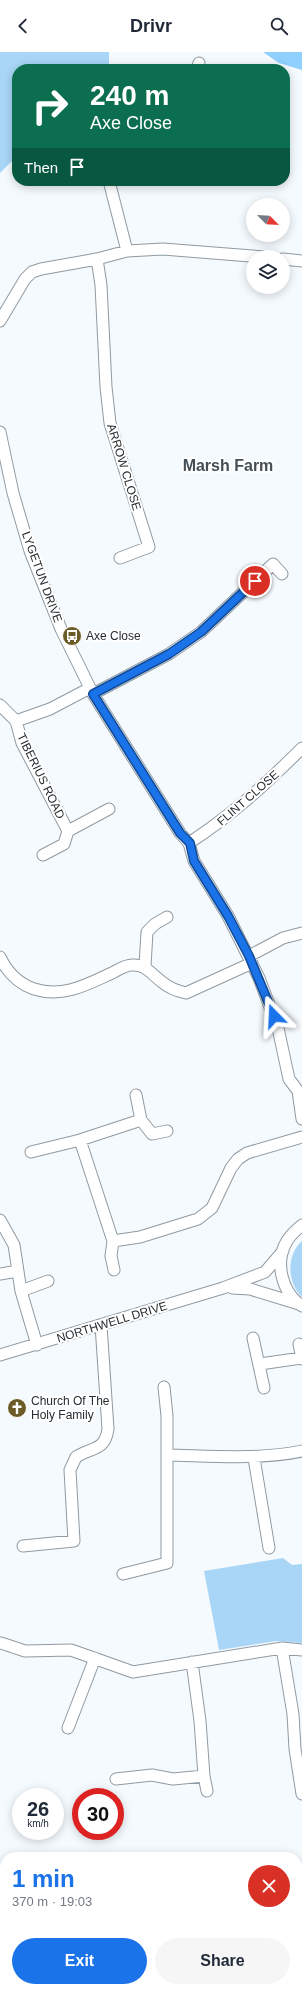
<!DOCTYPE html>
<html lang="en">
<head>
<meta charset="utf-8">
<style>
  :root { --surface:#fff; --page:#f6f6f7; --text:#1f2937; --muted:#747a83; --accent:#1a73e8 }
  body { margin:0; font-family:Arial,sans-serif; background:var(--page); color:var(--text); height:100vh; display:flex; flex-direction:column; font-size:15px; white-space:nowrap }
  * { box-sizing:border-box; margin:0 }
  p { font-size:13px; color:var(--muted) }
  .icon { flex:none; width:22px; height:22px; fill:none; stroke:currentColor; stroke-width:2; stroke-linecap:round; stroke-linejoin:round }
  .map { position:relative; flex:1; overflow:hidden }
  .details { position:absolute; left:0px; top:1800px; width:302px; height:140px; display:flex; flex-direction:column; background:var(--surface); border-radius:16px 16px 0 0; box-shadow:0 2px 10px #0003 }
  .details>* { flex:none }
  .banner { position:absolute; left:12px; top:12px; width:278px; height:122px; border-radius:16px; box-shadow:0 2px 10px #0003; background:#0b6e4f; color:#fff; overflow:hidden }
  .needle { width:26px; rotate:114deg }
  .fabs { position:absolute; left:246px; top:146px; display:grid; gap:8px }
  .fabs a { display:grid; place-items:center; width:44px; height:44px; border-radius:50%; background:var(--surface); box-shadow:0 2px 10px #0003; font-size:20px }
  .speed { position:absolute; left:12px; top:1736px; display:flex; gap:8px; font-size:20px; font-weight:700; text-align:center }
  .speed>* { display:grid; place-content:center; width:52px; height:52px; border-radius:50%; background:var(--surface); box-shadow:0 2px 10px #0003; line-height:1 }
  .speed small { font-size:10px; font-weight:400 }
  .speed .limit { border:6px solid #d22; background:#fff; color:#111 }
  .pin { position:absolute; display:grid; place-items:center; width:34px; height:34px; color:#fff; margin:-17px; border:2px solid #fff; border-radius:50%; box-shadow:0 1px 4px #0007 }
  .me { position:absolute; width:44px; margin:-22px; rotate:339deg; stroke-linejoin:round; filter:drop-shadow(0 0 3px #0008) }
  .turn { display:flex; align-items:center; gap:14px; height:84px; padding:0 12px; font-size:18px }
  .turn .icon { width:52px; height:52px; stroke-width:2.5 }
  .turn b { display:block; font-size:28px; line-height:34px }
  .then { display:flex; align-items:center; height:38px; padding:0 12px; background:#0003; gap:8px; font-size:15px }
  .round { display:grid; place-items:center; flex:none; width:42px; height:42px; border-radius:21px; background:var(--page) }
  .head { display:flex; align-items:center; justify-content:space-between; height:68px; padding:0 12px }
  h1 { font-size:24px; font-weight:600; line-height:30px; color:var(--accent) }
  .cta { display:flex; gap:8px; margin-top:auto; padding:8px 12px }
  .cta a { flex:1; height:46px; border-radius:24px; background:var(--accent); color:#fff; font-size:16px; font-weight:600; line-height:46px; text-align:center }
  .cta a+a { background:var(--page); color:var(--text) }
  header { display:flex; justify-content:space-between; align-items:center; height:52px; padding:0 12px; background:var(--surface); font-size:18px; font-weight:600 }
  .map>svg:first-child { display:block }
  .green { fill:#a9d6f7 }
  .forest { fill:#8fd0ff }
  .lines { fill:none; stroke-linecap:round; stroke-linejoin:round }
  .street-casing { stroke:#8f9aa3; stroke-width:13 }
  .street { stroke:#fff; stroke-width:11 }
  .route-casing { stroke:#114b97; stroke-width:10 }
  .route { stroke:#1a73e8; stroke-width:7 }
  .labels { text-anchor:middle; stroke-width:4; stroke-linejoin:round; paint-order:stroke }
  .street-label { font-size:12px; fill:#272c2f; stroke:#fff }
  .poi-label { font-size:12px; fill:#272c2f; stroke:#fff; text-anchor:start }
  .district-label { font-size:16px; font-weight:bold; fill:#434e56; stroke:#fff }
</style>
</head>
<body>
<header><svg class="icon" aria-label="back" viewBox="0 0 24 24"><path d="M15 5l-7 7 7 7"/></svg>Drivr<svg class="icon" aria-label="search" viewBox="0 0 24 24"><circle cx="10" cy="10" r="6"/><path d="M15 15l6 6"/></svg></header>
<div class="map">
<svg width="302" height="1940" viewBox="0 0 302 1940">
  <rect width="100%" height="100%" fill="#f5fafe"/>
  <path class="green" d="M0,0H109V12L104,17H17V104L0,121Z
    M302,1189V1245C287,1231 286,1203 302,1189Z
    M283,1506L292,1513L302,1512V1591L276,1589L219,1598L204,1519Z"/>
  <path class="forest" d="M263,0H302V18L279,11Z
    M302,1868V1940H201L204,1935H297V1870Z"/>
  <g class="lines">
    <defs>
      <path id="street" d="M197,17L199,11
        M109,129L127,199
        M97,207L101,233L106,335L110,371L149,495L120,506
        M283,207L302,209
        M0,269L25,227L32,220L41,217L97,207L127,199L163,197L264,205
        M0,380L13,441L30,499L61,577L93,642L180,781L189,791L194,809L228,864L259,926L278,976L289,1027L298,1039L302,1067
        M93,642L169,602L201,580L273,512L282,522
        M0,653L16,669L50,657L90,636
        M16,669L22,691L68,779L109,757
        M189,791C232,763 266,732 302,696
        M43,803L64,792L68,779
        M249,904L283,886L302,881
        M0,905C7,920 17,931 34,937C63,946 86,933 112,921C118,918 125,913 132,913C146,912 151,922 162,930C169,936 177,939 186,941L252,911
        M145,914L147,880L155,872L167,865
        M136,1043L141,1068L152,1082L167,1079
        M141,1068L80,1088L113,1189L140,1185L198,1167L212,1156L231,1116L238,1107L247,1101L302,1085
        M31,1100L80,1088
        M0,1168L14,1193L21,1239L37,1293
        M302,1173C296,1178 291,1182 287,1189C274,1210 282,1241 302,1254
        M113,1189L111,1204L114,1218
        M0,1222L18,1219
        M232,1236L250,1237L299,1252
        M21,1239L48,1229
        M253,1286L264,1336
        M299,1292L302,1307
        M0,1303L223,1236L265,1220L283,1199
        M260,1312L302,1306
        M167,1403C213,1404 257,1408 302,1399
        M254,1406L269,1496
        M23,1494L74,1489L70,1418L76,1405C92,1395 105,1399 108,1377L101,1273
        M123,1522L167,1511V1364L164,1335
        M1,1591L25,1599L71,1598L133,1620L282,1596L302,1598
        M282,1596L293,1662L295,1697L302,1742
        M68,1676L95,1606
        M204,1724L207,1739
        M116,1727L152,1723L173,1727L204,1724L200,1669L192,1610
        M0,1858L5,1859
        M137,1935L139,1940
        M43,1940L44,1935"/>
    </defs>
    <use href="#street" class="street-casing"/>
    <use href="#street" class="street"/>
  </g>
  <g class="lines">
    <defs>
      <path id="route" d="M255,529L201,580L169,602L93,642L180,781L190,791L194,809L228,864L249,904L274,964"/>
    </defs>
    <use href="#route" class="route-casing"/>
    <use href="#route" class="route"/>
  </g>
  <defs>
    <symbol id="bus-disc" viewBox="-11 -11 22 22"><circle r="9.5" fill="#6c5b28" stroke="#fff"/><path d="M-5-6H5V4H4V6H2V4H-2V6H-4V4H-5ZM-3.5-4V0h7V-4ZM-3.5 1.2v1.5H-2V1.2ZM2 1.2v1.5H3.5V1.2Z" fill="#fff"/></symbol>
    <symbol id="church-disc" viewBox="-11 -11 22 22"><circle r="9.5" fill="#6c5b28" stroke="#fff"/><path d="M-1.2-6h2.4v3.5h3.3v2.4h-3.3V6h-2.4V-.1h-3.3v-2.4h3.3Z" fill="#fff"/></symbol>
  </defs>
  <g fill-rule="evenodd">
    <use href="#bus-disc" x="61" y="573" width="22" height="22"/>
    <use href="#church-disc" x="6" y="1345" width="22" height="22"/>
  </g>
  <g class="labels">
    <g class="street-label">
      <text transform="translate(124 415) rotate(73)" y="4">ARROW CLOSE</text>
      <text transform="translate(42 525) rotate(70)" y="4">LYGETUN DRIVE</text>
      <text transform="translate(41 724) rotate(64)" y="4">TIBERIUS ROAD</text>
      <text transform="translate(248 746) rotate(-41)" y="4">FLINT CLOSE</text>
      <text transform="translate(112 1270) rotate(-17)" y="4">NORTHWELL DRIVE</text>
    </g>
    <g class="poi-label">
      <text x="86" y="588">Axe Close</text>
      <text x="31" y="1353">Church Of The<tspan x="31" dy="14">Holy Family</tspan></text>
    </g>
    <g class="district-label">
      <text x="228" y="419">Marsh Farm</text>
    </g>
  </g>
</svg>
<div class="fabs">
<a><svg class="needle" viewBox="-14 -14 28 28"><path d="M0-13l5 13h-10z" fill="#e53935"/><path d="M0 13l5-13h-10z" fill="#747a83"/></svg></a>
<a><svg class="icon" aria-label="layers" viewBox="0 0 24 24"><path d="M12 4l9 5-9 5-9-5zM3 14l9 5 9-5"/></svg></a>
</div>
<div class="speed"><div>26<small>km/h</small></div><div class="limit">30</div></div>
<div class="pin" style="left:255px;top:529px;background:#d93025"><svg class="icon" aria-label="arrive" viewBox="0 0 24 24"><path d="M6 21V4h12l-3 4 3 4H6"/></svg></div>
<svg class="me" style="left:274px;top:964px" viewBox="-20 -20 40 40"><path d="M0-17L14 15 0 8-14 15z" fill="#1a73e8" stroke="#fff" stroke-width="4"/></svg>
<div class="banner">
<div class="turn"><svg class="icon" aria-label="right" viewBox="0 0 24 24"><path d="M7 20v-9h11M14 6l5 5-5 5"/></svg><div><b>240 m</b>Axe Close</div></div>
<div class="then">Then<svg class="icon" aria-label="arrive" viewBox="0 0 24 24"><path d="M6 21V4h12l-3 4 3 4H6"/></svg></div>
</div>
<section class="details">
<div class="head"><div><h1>1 min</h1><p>370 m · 19:03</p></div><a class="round" style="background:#d93025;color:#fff"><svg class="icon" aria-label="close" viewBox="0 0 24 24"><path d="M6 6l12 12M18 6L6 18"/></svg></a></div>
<div class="cta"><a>Exit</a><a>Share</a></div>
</section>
</div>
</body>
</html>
